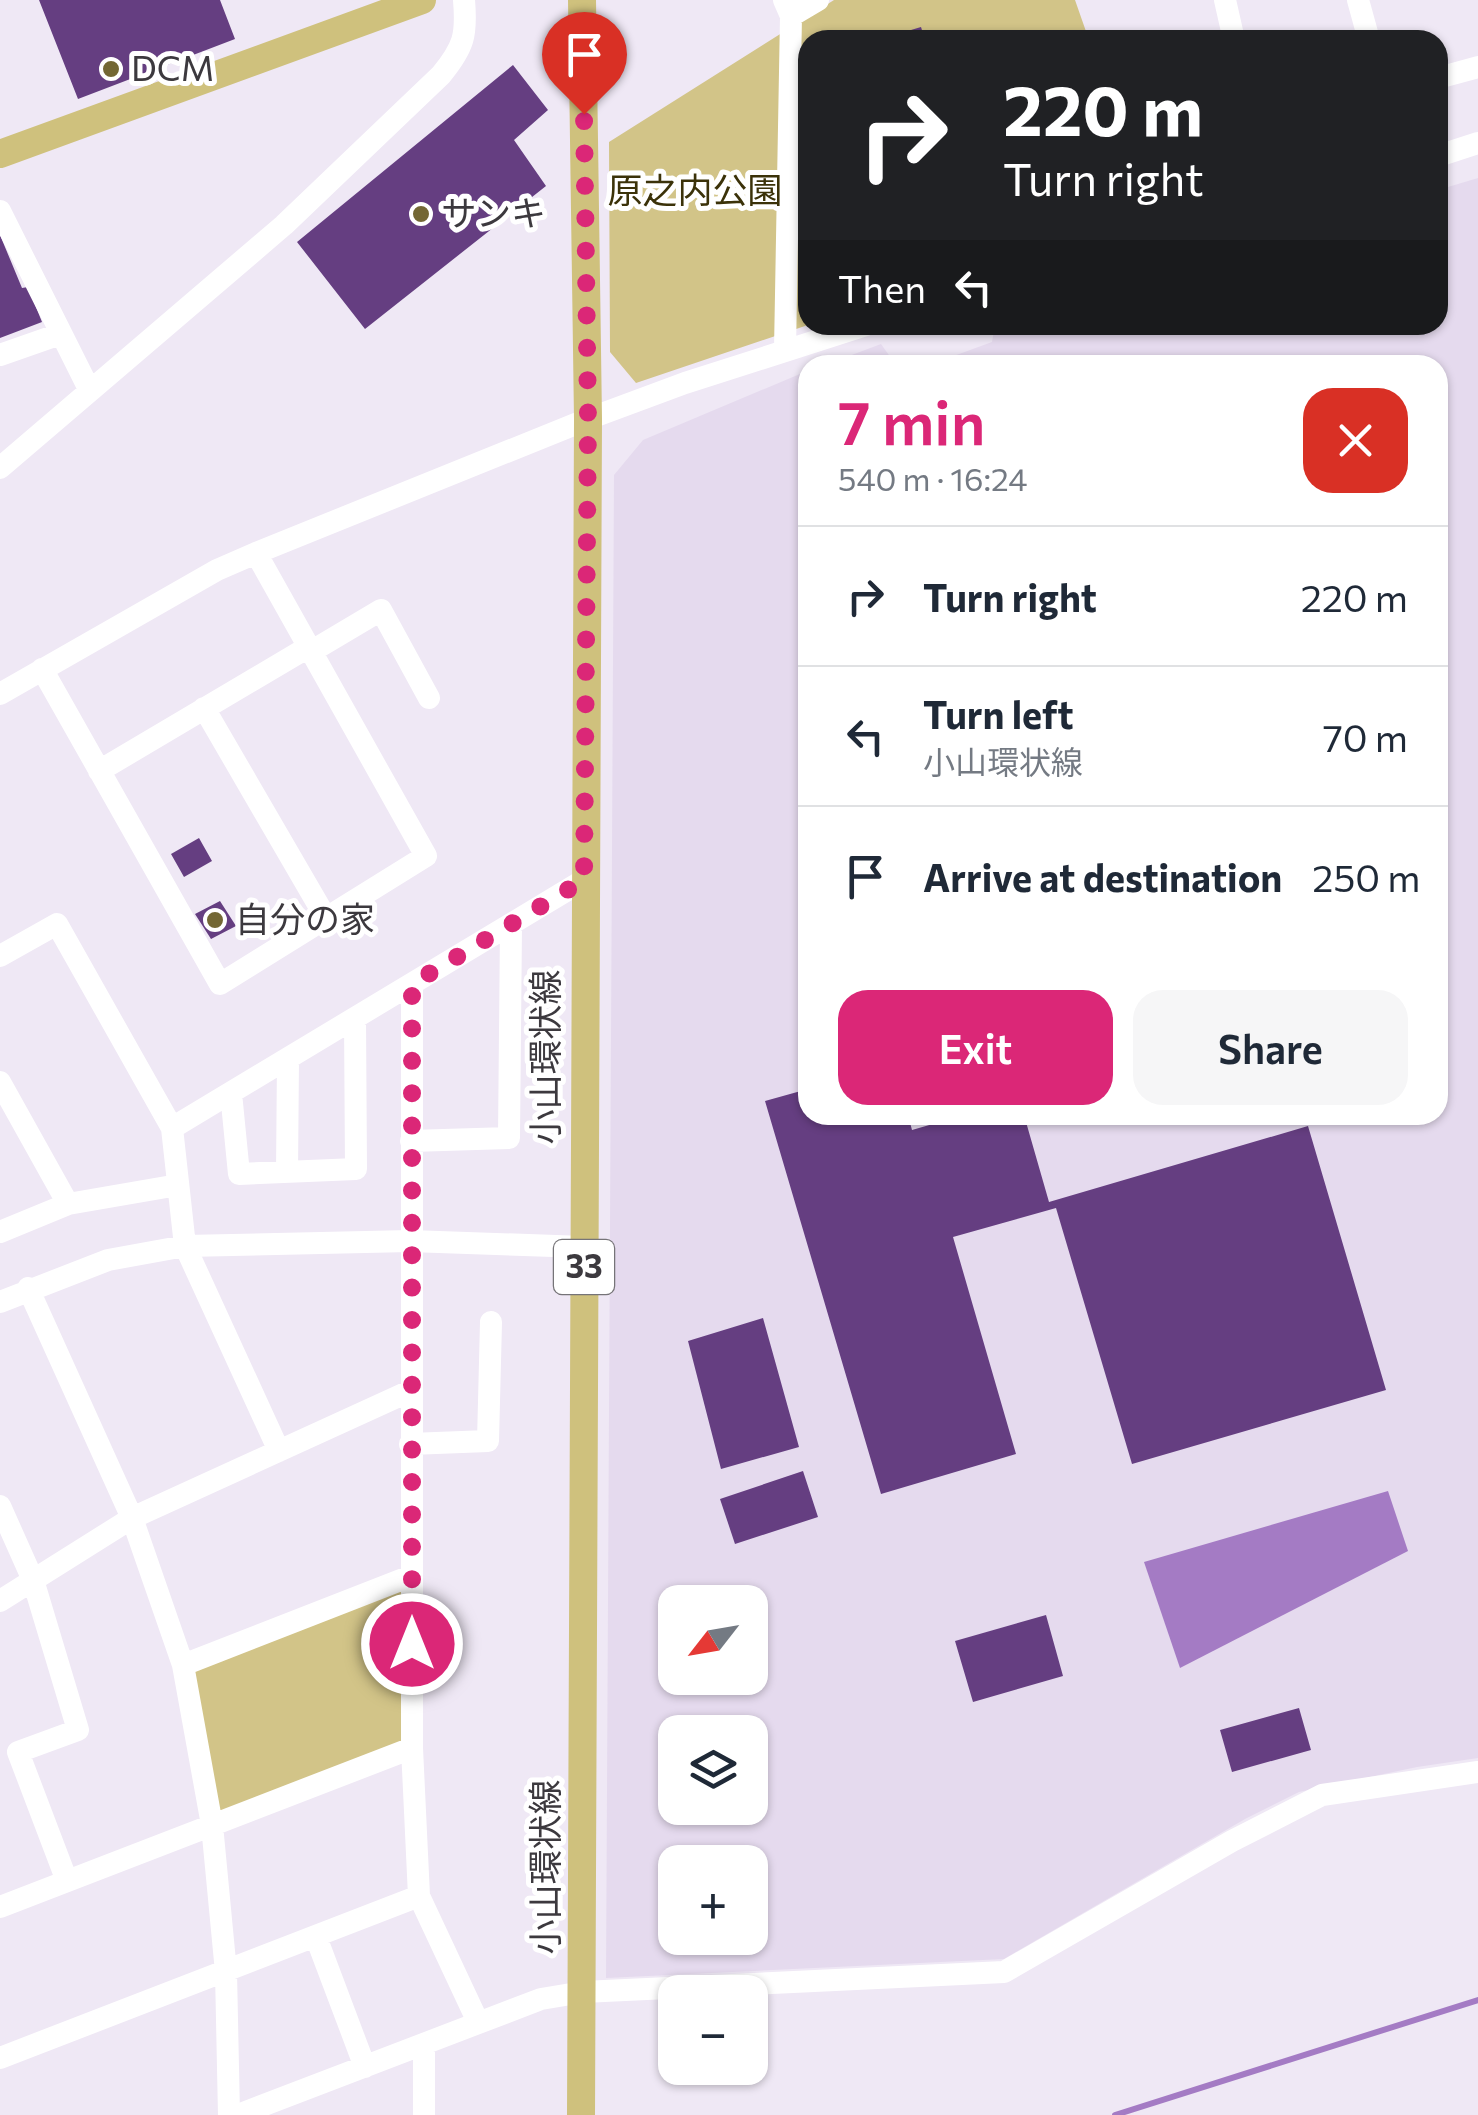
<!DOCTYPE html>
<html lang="en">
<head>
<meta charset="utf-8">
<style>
  :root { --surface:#fff; --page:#f6f6f7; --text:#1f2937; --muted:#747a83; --line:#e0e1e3; --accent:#db2777 }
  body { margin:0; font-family:Commissioner,"Noto Sans JP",sans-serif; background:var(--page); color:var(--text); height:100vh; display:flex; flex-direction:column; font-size:38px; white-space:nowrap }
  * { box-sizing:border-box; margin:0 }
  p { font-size:32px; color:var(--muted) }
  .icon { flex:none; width:55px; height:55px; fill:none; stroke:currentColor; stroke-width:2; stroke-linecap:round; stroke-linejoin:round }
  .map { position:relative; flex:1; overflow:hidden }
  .drawer { position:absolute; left:798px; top:355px; width:650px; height:770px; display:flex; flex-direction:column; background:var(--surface); border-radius:30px; box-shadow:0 2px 8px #0004 }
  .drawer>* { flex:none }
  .hud { position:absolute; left:798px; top:30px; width:650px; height:305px; border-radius:30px; box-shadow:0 2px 8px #0004; background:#202124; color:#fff; overflow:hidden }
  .needle { width:65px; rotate:239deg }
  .controls { position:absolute; left:658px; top:1585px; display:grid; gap:20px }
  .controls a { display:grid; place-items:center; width:110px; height:110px; border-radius:20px; background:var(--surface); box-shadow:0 2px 8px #0004; font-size:50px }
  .pin { position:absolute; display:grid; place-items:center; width:85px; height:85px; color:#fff; margin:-102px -42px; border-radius:50% 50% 50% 0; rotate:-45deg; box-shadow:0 0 10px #0007 }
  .pin .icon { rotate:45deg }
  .me { position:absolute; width:110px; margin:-55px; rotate:0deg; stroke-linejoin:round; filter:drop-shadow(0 0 8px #0008) }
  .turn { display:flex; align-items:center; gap:35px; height:210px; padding:0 40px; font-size:45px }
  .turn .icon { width:130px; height:130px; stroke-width:2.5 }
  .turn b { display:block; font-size:70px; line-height:85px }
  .then { display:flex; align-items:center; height:95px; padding:0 40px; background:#0003; gap:20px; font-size:38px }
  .round { display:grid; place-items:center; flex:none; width:105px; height:105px; border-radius:30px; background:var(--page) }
  .summary { display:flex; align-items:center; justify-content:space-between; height:170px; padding:0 40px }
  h1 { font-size:60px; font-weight:600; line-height:75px; color:var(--accent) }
  .primary-button { display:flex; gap:20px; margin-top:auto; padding:20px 40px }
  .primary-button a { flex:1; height:115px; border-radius:30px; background:var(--accent); color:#fff; font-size:40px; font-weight:600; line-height:115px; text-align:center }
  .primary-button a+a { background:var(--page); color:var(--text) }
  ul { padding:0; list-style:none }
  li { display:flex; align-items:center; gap:30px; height:140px; padding:0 40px; border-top:2px solid var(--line) }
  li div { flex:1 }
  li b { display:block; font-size:38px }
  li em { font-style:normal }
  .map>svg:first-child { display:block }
  .built { fill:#e5daee; fill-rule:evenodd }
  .green { fill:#d2c488 }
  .water { fill:#a47bc4 }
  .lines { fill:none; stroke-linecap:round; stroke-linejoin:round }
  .stream { stroke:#a47bc4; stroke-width:6 }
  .building { fill:#653e81 }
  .minor { stroke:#fff; stroke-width:22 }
  .major { stroke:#cfc17d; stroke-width:28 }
  .route { stroke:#db2777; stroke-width:18; stroke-dasharray:0 32.4 }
  .poi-dot { fill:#736734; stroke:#fff; stroke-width:4 }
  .labels { text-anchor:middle; stroke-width:10; stroke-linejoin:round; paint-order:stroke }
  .shield { fill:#fff; stroke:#767478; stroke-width:2.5 }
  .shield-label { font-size:32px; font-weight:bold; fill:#3c393e }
  .poi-label { font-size:35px; fill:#3c393e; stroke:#fff; text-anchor:start }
  .park-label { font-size:35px; fill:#3b3209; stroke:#fff }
  .street-label { font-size:35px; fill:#3c393e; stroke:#fff }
</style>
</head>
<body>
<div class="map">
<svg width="1478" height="2115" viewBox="0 0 1478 2115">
  <rect width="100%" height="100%" fill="#efe8f5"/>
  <path class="built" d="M1478,178V1758L1417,1767L1299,1792L1245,1819L1004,1959L606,1978L614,475L643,440L807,371L808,1115H1438V365H929L992,342L995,325H1438V190ZM675,1602H750V1678H675ZM675,1732H750V1808H675ZM675,1862H750V1938H675Z
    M881,344L896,365H825Z"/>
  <path class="green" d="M834,0H1075L1089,40H808V325L636,383L610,352L609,142Z
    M405,1584L409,1745L216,1818L191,1669Z"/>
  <path class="water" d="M1388,1491L1408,1551L1180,1668L1144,1562Z"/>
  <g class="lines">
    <path class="stream" d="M1115,2115L1478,2000"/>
  </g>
  <path class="building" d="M39,0H220L235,39L78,99Z
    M921,27L925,40H881V39Z
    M513,65L548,110L514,140L546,186L365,329L297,242Z
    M0,235L22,288L28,287L42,322L0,338Z
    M199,838L212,861L184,877L171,854Z
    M220,901L236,926L211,939L195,914Z
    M808,1089V1115H908L912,1130L964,1115H1024L1049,1202L1308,1126L1386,1390L1132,1464L1056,1208L953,1237L1016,1454L881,1494L765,1101Z
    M763,1318L799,1447L721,1469L688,1341Z
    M803,1471L818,1517L735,1544L720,1499Z
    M1046,1615L1063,1676L973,1702L955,1641Z
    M1299,1708L1311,1750L1232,1772L1220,1730Z"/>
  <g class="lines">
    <path class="minor" d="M784,0L791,16L785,350
      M1225,0L1234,40
      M1358,0L1369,40
      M791,16L818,0
      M1438,78L1478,67
      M1438,156L1478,143
      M0,211L89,389
      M0,355L60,334
      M0,468L284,225L441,75C464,47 467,35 464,0
      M42,669L220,984L426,856L256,553
      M0,694L217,570L256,553L588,419L685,383L866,325
      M204,708L326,918
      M99,771L300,652L312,651L381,610L429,698
      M0,956L57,924L172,1128L185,1246L279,1451
      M412,984V1748L419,1896L478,2022
      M0,1082L68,1204
      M231,1093L239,1174L356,1169L355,1019
      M172,1128L584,880
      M411,1141L509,1138L511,925
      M287,1172L288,1059
      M0,1232L68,1204L178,1185
      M28,1288L132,1518L183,1665L212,1825L226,1972L229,2115
      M0,1302L108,1260L185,1246L410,1241L584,1247
      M410,1444L488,1441L491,1322
      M0,1506L33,1580L78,1730L18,1752L67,1881
      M0,1601L132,1518L410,1391
      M183,1665L411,1576
      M0,1907L412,1748
      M316,1937L365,2067
      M424,2044V2115
      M0,2058L419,1896
      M238,2115L541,1999L583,1992L1004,1972L1232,1841L1322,1795L1478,1772"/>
    <path class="major" d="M0,154L422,0
      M581,2115L588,419L582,0"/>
  </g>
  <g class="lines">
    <path class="route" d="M412,1644V984L584,880L588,419L584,114"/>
  </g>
  <g class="poi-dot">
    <circle cx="111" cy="69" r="10"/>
    <circle cx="421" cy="214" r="10"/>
    <circle cx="215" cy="920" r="10"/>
  </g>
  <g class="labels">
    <rect class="shield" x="554" y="1240" width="60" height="54" rx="8"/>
    <g class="shield-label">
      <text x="584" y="1278">33</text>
    </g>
    <g class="poi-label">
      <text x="131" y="81">DCM</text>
      <text x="441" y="226">サンキ</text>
      <text x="235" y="932">自分の家</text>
    </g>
    <g class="park-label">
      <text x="695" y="203">原之内公園</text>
    </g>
    <g class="street-label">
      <text transform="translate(546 1057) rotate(-90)" y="12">小山環状線</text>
      <text transform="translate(546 1867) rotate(-90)" y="12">小山環状線</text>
    </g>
  </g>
</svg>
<div class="controls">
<a><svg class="needle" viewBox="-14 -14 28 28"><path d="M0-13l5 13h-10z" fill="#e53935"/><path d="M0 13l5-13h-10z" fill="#747a83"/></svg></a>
<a><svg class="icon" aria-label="layers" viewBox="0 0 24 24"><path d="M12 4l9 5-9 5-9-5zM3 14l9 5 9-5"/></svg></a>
<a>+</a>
<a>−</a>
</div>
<div class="pin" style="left:584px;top:114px;background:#d93025"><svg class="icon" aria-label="arrive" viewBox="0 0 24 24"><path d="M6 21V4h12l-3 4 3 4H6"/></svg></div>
<svg class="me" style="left:412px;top:1644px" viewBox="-20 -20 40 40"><circle r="17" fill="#db2777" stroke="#fff" stroke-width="3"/><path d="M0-11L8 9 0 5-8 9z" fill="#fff"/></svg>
<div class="hud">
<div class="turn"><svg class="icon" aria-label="right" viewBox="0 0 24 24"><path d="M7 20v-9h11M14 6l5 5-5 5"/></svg><div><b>220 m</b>Turn right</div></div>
<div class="then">Then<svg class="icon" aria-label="left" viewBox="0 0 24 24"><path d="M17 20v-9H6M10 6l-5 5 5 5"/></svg></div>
</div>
<section class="drawer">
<div class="summary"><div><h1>7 min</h1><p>540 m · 16:24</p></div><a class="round" style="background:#d93025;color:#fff"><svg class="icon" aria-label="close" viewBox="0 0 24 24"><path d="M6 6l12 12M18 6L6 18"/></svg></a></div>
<ul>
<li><svg class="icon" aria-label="right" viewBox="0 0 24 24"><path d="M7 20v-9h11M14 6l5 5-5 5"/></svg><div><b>Turn right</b></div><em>220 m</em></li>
<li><svg class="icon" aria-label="left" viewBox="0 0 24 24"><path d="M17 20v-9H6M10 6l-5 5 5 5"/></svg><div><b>Turn left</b><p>小山環状線</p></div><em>70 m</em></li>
<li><svg class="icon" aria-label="arrive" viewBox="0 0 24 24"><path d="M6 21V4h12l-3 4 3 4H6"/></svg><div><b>Arrive at destination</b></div><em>250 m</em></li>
</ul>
<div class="primary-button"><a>Exit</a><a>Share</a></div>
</section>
</div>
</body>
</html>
